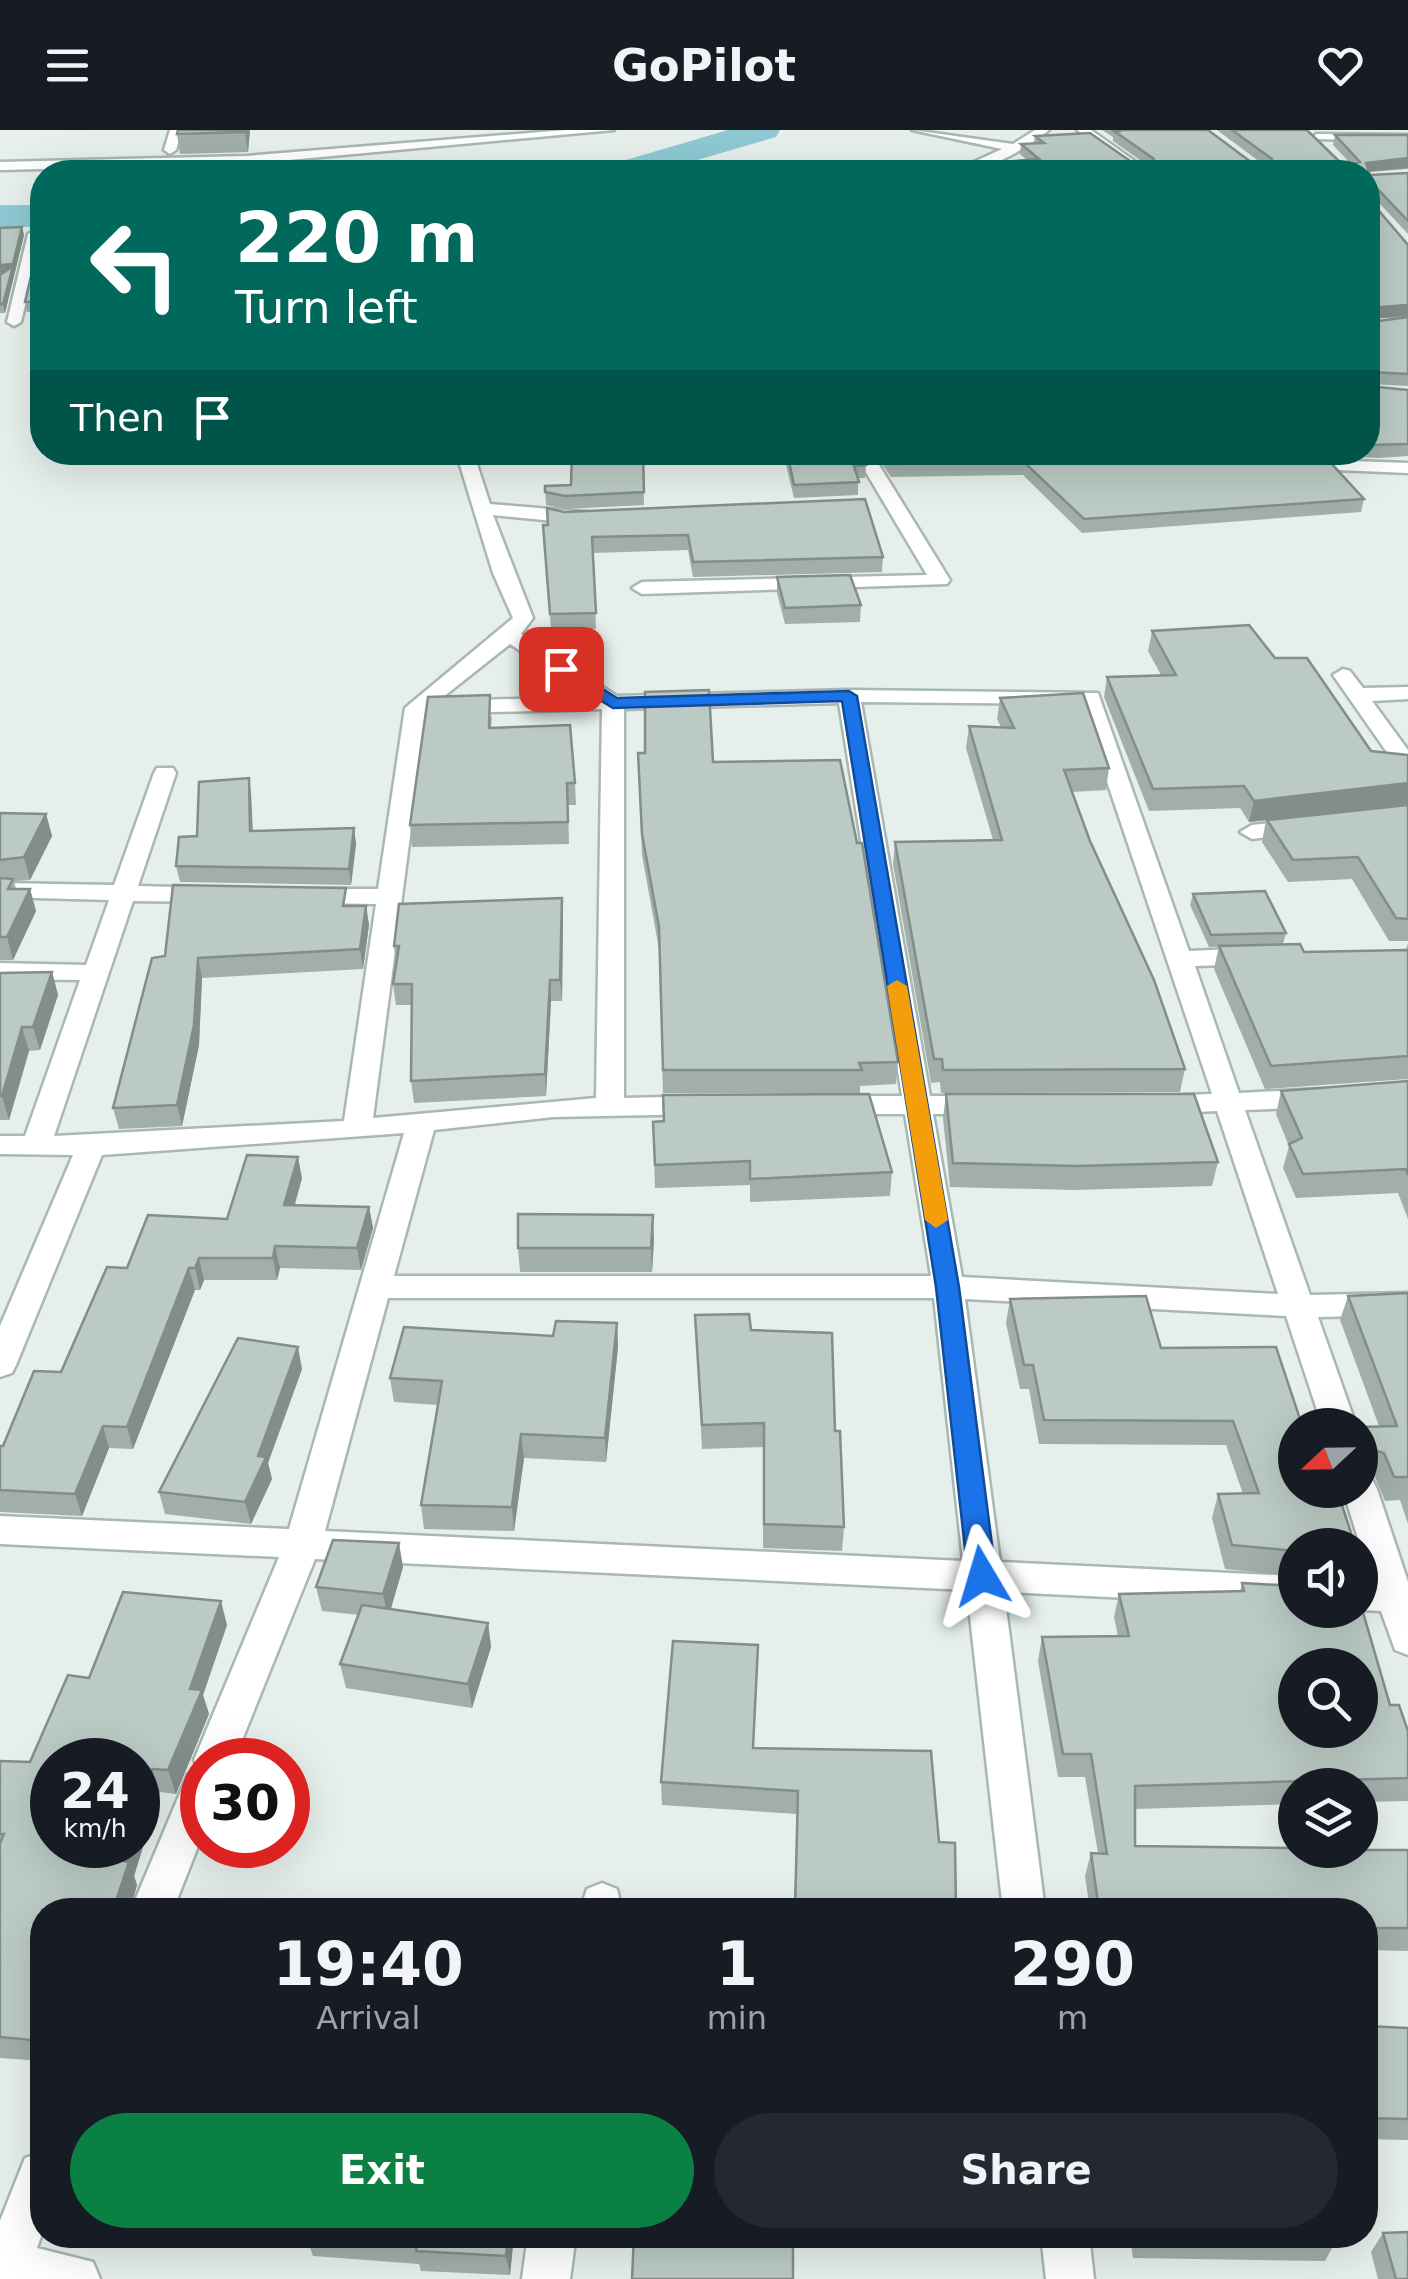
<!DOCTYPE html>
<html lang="en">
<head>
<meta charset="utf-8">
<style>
  :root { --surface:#171b24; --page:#242831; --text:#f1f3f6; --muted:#9ea1a6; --accent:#0b8043 }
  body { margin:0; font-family:"DejaVu Sans",sans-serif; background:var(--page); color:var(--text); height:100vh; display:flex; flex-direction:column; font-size:38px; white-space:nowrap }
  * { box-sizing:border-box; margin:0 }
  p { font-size:32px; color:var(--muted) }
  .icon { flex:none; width:55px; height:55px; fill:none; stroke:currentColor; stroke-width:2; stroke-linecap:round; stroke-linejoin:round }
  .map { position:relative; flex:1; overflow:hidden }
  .details { position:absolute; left:30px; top:1768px; width:1348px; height:350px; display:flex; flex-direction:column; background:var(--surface); border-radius:40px; box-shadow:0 10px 40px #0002 }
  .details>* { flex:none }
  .hud { position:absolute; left:30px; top:30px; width:1350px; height:305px; border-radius:40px; box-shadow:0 10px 40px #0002; background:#00695c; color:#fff; overflow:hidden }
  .needle { width:65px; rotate:248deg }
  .fabs { position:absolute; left:1278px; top:1278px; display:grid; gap:20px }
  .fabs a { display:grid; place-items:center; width:100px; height:100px; border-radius:50%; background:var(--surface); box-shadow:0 10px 40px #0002; font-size:50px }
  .speed { position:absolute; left:30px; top:1608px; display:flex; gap:20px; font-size:50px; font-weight:700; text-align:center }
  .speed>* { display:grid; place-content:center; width:130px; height:130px; border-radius:50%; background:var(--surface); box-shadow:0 10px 40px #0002; line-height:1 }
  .speed small { font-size:25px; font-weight:400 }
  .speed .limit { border:15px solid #d22; background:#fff; color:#111 }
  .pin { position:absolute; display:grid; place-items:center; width:85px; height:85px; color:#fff; margin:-42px; border-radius:20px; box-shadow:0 5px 15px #0006 }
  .me { position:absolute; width:110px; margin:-55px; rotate:353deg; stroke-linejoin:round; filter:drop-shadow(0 0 8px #0008) }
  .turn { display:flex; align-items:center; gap:35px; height:210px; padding:0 40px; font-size:45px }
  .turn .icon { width:130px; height:130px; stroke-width:2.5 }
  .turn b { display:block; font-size:70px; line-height:85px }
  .then { display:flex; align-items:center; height:95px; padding:0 40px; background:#0003; gap:20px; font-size:38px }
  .eta { display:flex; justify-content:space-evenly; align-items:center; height:170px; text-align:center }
  .eta b { font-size:60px; font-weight:800; line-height:70px }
  .primary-button { display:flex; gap:20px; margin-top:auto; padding:20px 40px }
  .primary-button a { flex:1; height:115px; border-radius:60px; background:var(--accent); color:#fff; font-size:40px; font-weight:800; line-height:115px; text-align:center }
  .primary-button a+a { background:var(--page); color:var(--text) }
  header { display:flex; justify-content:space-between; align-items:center; height:130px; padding:0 40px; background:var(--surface); font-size:45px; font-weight:800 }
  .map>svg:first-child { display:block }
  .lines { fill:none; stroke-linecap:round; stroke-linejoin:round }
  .river { fill:#8ec9d4; fill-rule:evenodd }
  .minor-casing { stroke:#a8b8b2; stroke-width:5 }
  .minor { fill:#fff; fill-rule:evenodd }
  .wall { fill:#a1aea9 }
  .shaded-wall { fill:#838d89 }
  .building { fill:#bbcac4; stroke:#838d89; stroke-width:2.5; fill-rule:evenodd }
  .route { fill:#1a73e8; stroke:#114b97; stroke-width:2.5 }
  .slow { fill:#f59e0b }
</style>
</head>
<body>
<header><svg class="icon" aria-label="menu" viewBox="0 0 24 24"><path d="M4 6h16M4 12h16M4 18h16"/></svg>GoPilot<svg class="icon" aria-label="heart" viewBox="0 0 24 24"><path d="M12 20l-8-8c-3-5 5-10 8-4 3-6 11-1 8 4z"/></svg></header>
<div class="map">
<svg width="1408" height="2149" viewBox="0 0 1408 2149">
  <rect width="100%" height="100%" fill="#e6efeb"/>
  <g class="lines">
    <path class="river" d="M728,0H780L776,7L656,42H604L609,35Z
      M0,75H42V97H0Z"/>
    <defs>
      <path id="minor" d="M170,0H182L176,20L170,24L164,20Z
        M566,0H614L246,34L0,40V32L246,26Z
        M912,0L1013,14L1035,0H1049C1025,20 983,44 952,42L1002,19Z
        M1077,0H1091L1150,42H1137Z
        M1316,4L1408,5V11L1312,9Z
        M35,100L42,104L21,192L14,196L7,192L28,104Z
        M456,322H473L490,374L586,382L595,387L573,393L493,385L533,488L521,504L617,566L849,560L1098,563L1189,821L1257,818L1270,826L1257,834L1195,836L1239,963L1320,959L1334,968L1320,977L1245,980L1310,1165L1408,1163V1185L1318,1187L1356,1295H1322L1286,1186L965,1169L1000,1432L1295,1446V1476L1004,1462L1045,1780H1003L967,1460L315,1429L234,1630H202V1706L173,1780H131L188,1644L199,1640L194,1630L279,1427L0,1414V1386L289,1399L404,1003L102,1025L16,1235L12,1243L0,1247V1196L73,1025L0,1024V1006H25L80,850L0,849V833L86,835L109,770L0,767V753L114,755L154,643L157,638H173L176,643L138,756L213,758L225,765L213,772L133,771L54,1006L344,991L376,774L309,773L297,766L309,759H378L405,578L513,488L493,443ZM510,514L589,567L438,571ZM861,572L1081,574L1212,964L1157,966L1143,975L1157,984L1217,981L1278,1164L962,1147L933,984H986L1000,975L986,966H930ZM839,573L902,966H832L818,975L832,984H905L931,1146H394L434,1000L553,987L706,984L720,975L706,966L624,968V579ZM602,579L596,968L373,988L426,584ZM388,1168H934L963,1431L325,1401Z
        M854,322H871L950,450L947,454L642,464L632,458L642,452L927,445Z
        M1295,329L1408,333V343L1289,338L1286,334Z
        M1343,539L1350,541L1363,558L1408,557V569L1372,571L1408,620V643L1400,641L1333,545Z
        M1306,689L1318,696L1314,701L1252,709L1240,702L1252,695Z
        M1360,1345L1372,1349L1377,1359L1408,1452V1525L1395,1520L1381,1481L1360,1480V1450H1371L1343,1360H1360Z
        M602,1753L617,1759L622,1780H580L587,1759Z
        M42,2022V2104L37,2118L93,2132L100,2149H0V2091L25,2028Z
        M528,2105H576L570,2149H522Z
        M1041,2105H1089L1094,2149H1046Z"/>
    </defs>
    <use href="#minor" class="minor-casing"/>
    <use href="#minor" class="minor"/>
  </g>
  <path class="wall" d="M250,0L248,22L180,24L177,4Z
    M1102,0H1208L1255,35H1264L1217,0H1307L1344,36L1351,34L1333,15L1335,5H1408V39L1370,42V45L1408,43V104L1368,61V42H963L964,35L1027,30L1020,24L1021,14L1034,13L1035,6L1136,35H1147L1113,11V7Z
    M1368,68L1408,115V187L1370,189L1371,192L1408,187V256L1368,254V256L1408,260V326L1380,328L1241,322H1368Z
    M22,97L24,105L5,183H0V145L3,143Z
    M42,99V181L27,182L25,172Z
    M400,322H441V326L400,327Z
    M643,322L644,375L565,379L546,375L545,356L571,355Z
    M783,322H859L866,335L865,348H858V365L794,368Z
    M874,322H1112L1364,369L1361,382L1082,403L1023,345L891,347Z
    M564,382L883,427L882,442L693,447L688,420L593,423L596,499L551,500L543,395H548Z
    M777,447L861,475L860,492L785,494L777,463Z
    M1152,501L1275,528L1371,621L1408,625V811H1389L1352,749L1288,752L1262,712L1266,690L1249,692L1240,678L1149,681L1104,567L1107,547L1161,545L1148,521Z
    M1000,568L1109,638L1106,660L1072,662L1090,711L1185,939L1180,962L941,963L940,952L931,953L893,734L895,712L993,710L966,618L969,596L1001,597L997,589Z
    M492,586L491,598L575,653L576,675H568L569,714L412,717L410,695Z
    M638,623L713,632L898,932L896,954L860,956V963H663L659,819L642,725Z
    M249,648L251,664L253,701L354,698L356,714L351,755L180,752L176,736L197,706Z
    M0,683L46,684L52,706L30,750L14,751L16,759H30L36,781L13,830H0Z
    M1193,764L1286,803L1283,814L1209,817L1190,775Z
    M562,768L563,789L562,871H551L546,966L414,973L411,951L412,875H396L393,854L396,835L394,816Z
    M348,776H366L369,795L363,839L202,848L199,915L182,996L119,999L113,978L165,826Z
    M1408,813V949L1265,959L1214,839L1219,816L1304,822L1406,820Z
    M52,842L58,865L40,920L29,921L9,990H0V843Z
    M1408,951V1089L1398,1063L1296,1068L1283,1038L1289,1016L1276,984L1281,961Z
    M946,964L1218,1032L1212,1056L1074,1060L950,1057L943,988Z
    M653,992L892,1042L890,1066L750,1072V1055L655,1058Z
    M302,1048L295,1075L369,1077L373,1098L361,1140L280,1138L277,1150H204L200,1160H195L133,1319L109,1318L82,1386L0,1382V1316H3L61,1242L127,1138L227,1089Z
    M654,1109L652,1142H520L518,1118Z
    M1408,1163V1394L1400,1370L1385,1371L1375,1347L1361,1343L1360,1345V1297L1379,1296L1340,1190L1348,1166Z
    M1010,1169L1161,1218L1276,1217L1295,1360H1348L1343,1374L1295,1415V1446L1225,1439L1212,1388L1218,1364H1243L1226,1315L1039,1314L1029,1259H1020L1006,1193Z
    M695,1185L751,1200L835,1301L844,1397L842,1421L763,1418V1317L702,1319Z
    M617,1193L618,1217L606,1332L524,1328L514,1401L424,1399L421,1375L438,1275L394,1272L390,1248L553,1206Z
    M302,1239L268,1333L272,1349L251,1394L165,1384L159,1362Z
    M403,1437L391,1479L488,1493L491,1517L472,1578L346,1558L340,1534L359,1485L322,1481L316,1457Z
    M1242,1453L1390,1575L1408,1601V1671L1360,1672V1655H1295V1674L1135,1679V1716L1408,1720V1821L1365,1820V1780H1090L1085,1746L1091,1723H1098L1085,1647H1058L1038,1531L1042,1507L1118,1506L1114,1487L1119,1464L1240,1461Z
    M227,1495L203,1565L209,1584L176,1664L160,1662L134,1746L137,1755L130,1780H42V1931L0,1928V1631L30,1632L89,1548Z
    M754,1618L939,1712L956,1780H794L797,1684L662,1675L661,1652Z
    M1365,1896L1408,1898V2010L1365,2009Z
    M1383,2103L1408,2149H1378L1371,2122Z
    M514,2105L510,2145L421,2141L419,2134L313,2126L306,2106Z
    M1130,2105H1335L1336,2111L1325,2131L1133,2128Z"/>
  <path class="shaded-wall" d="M245,0H250L248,22L245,2Z
    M1408,28V38L1364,42L1366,33Z
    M22,97L24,105L5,183L3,174L11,142L0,143V135Z
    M1408,175V186L1368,189V178Z
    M249,648L251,664L253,717L250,701Z
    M1408,653V674L1249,692L1254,671Z
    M46,684L52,706L30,750L24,727Z
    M354,698L356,714L351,755L349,739Z
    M30,759L36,781L13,830L7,807Z
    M562,768L563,789L562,871L560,850Z
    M366,776L369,795L363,839L360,819Z
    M198,828L202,848L199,915L182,996L177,975Z
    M52,842L58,865L40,920L33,897Z
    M550,850L551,871L546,966L545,944Z
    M22,897L29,921L9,990L2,966Z
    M298,1027L302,1048L288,1096L284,1075Z
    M369,1077L373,1098L361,1140L357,1118Z
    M653,1085L654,1109L652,1142L651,1118Z
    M275,1116L280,1138L277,1150L273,1128Z
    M199,1128L204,1150L200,1160L195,1138Z
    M189,1138L195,1160L133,1319L127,1297Z
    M617,1193L618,1217L606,1332L605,1308Z
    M298,1217L302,1239L268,1333L272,1349L251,1394L245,1372L258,1326Z
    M103,1296L109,1318L82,1386L75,1364Z
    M521,1304L524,1328L514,1401L512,1377Z
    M399,1413L403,1437L388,1488L383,1464Z
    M221,1471L227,1495L203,1565L209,1584L176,1664L168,1640L190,1559Z
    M488,1493L491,1517L472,1578L468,1554Z
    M152,1639L160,1662L134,1746L137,1755L130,1780H113L123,1731L128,1715H138V1685Z
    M508,2105H514L510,2145L506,2126Z"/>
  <path class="building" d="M178,0H245V2L177,4Z
    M1119,0H1208L1255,35L1273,34L1272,29L1232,0H1307L1344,36L1360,32L1335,5H1408V28L1366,33L1370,45L1408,43V91L1370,51L1368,62V42H973L964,35L1039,29L1021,14L1044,13L1035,6L1090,3L1136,35L1151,36L1154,29L1114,1H1121Z
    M1368,68L1408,115V175L1368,178L1371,192L1408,187V244L1371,242L1368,254Z
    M22,97L13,134L0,135V98Z
    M42,99V171L25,172Z
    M13,136L3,174H0V145Z
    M1368,256L1408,260V314L1368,315Z
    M572,322H643L644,362L565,366L545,362V356L571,355Z
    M787,322H859L866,335L854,336L859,352L794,355Z
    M884,322H1112L1329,331L1364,369L1084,389L1024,332L892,334Z
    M865,369L883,427L693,432L688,405L592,407L596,483L550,484L543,395H548L547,378L564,382Z
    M850,445L861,475L785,478L777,447Z
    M1249,495L1275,528H1307L1371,621L1408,625V653L1254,671L1244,656L1153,659L1107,547L1176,545L1152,501Z
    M709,560L713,632L840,630L857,713H862L898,932L859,933L862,940H663L659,797L642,704L638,623H645V562Z
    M1083,563L1109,638L1064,640L1090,711L1154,850L1185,939L943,940L942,929H934L895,712L1002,710L969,596L1014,598L1000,568Z
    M490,565L489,598L570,595L575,653H567L568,692L410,695L428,567Z
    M249,648L250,701L354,698L349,739L176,736L179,707L197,706L199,652Z
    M1408,675V789L1396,788L1358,727L1293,730L1267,690Z
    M0,683L46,684L24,727L0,730Z
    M0,748L13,749L8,759H30L7,807H0Z
    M173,755L346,758L343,776H366L360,819L198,828L194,895L177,975L113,978L152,828L165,826Z
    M1265,761L1286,803L1211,805L1193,764Z
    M562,768L560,850H550L545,944L411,951L412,854H393L399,816H394L399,774Z
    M1300,814L1304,822L1408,820V926L1271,936L1219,816Z
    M52,842L33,897H22L2,966H0V843Z
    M1408,951V1045L1406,1039L1303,1044L1289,1014L1302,1008L1281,961Z
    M869,964L892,1042L750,1049V1031L655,1035L653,992L664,991L663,965Z
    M946,964H1194L1218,1032L1078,1036L953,1033Z
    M247,1025L298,1027L284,1075L369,1077L357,1118L275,1116L273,1128H199L195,1138H189L127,1297L103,1296L75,1364L0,1360V1316H3L34,1241L61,1242L107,1137L127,1138L148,1085L227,1089Z
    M518,1084L653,1085L651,1118H518Z
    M1408,1163V1347H1394L1384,1323L1366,1318L1365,1332L1360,1333V1297L1397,1296L1348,1166Z
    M1146,1166L1161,1218L1276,1217L1302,1295H1295V1360H1337L1355,1415H1295V1421L1232,1415L1218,1364L1259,1363L1233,1291L1044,1290L1033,1235H1024L1010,1169Z
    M749,1184L751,1200L832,1203L835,1301H840L844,1397L764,1394V1293L702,1295L695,1185Z
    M556,1191L617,1193L605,1308L521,1304L512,1377L421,1375L442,1251L390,1248L404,1197L553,1206Z
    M238,1208L298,1217L258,1326L266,1327L245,1372L159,1362Z
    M333,1410L399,1413L383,1464L316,1457Z
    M1242,1453L1295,1456V1480H1360V1472L1390,1575H1399L1408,1601V1648L1135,1656V1716L1295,1718V1720H1408V1798H1365V1780H1099L1091,1723L1107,1724L1091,1624H1063L1042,1507L1129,1506L1119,1464L1244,1461ZM1295,1535H1360V1600H1295Z
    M123,1462L221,1471L190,1559L202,1560L168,1640L152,1639L138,1685V1630H52V1715H128L123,1731L129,1732L113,1780H42V1911L0,1907V1713L4,1704H0V1631L30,1632L68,1545L89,1548Z
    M362,1475L488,1493L468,1554L340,1534Z
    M673,1511L758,1515L753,1618L931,1621L939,1712L955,1713L956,1780H795L798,1661L661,1652Z
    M397,1772L493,1780H395Z
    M1365,1896L1408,1898V1989L1365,1988Z
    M1408,2102V2149H1396L1383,2103Z
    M306,2105H508L506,2126L416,2121L417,2115Z
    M634,2105H793V2149H632Z
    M1140,2105H1335L1336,2111L1141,2108Z"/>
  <path class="route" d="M556,536H567L617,568L849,561L857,566L959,1157L996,1446L992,1454H972L968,1446L936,1157L842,571L613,578L556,543Z"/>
  <path class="slow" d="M897,850L907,856L948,1090L936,1098L925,1090L887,856Z"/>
</svg>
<div class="fabs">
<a><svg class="needle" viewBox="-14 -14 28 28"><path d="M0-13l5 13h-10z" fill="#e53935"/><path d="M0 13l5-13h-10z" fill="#9ea1a6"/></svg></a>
<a><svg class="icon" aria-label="sound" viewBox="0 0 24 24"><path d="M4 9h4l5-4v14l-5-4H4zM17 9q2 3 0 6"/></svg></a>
<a><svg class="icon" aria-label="search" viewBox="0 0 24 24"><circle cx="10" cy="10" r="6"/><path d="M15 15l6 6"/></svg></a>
<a><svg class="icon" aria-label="layers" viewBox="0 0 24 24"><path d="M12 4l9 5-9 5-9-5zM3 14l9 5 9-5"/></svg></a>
</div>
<div class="speed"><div>24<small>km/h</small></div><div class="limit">30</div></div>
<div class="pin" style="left:561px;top:539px;background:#d93025"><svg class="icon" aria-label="arrive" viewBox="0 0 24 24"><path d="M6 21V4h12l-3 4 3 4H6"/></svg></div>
<svg class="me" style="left:982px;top:1446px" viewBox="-20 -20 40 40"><path d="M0-17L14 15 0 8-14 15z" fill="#1a73e8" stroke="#fff" stroke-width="4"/></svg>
<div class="hud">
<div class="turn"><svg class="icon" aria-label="left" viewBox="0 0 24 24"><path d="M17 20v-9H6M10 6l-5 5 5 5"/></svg><div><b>220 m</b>Turn left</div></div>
<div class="then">Then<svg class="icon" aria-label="arrive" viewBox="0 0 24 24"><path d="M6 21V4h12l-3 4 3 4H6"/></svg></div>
</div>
<section class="details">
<div class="eta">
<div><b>19:40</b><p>Arrival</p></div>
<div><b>1</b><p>min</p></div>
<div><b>290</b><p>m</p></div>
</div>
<div class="primary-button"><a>Exit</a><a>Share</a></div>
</section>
</div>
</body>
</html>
